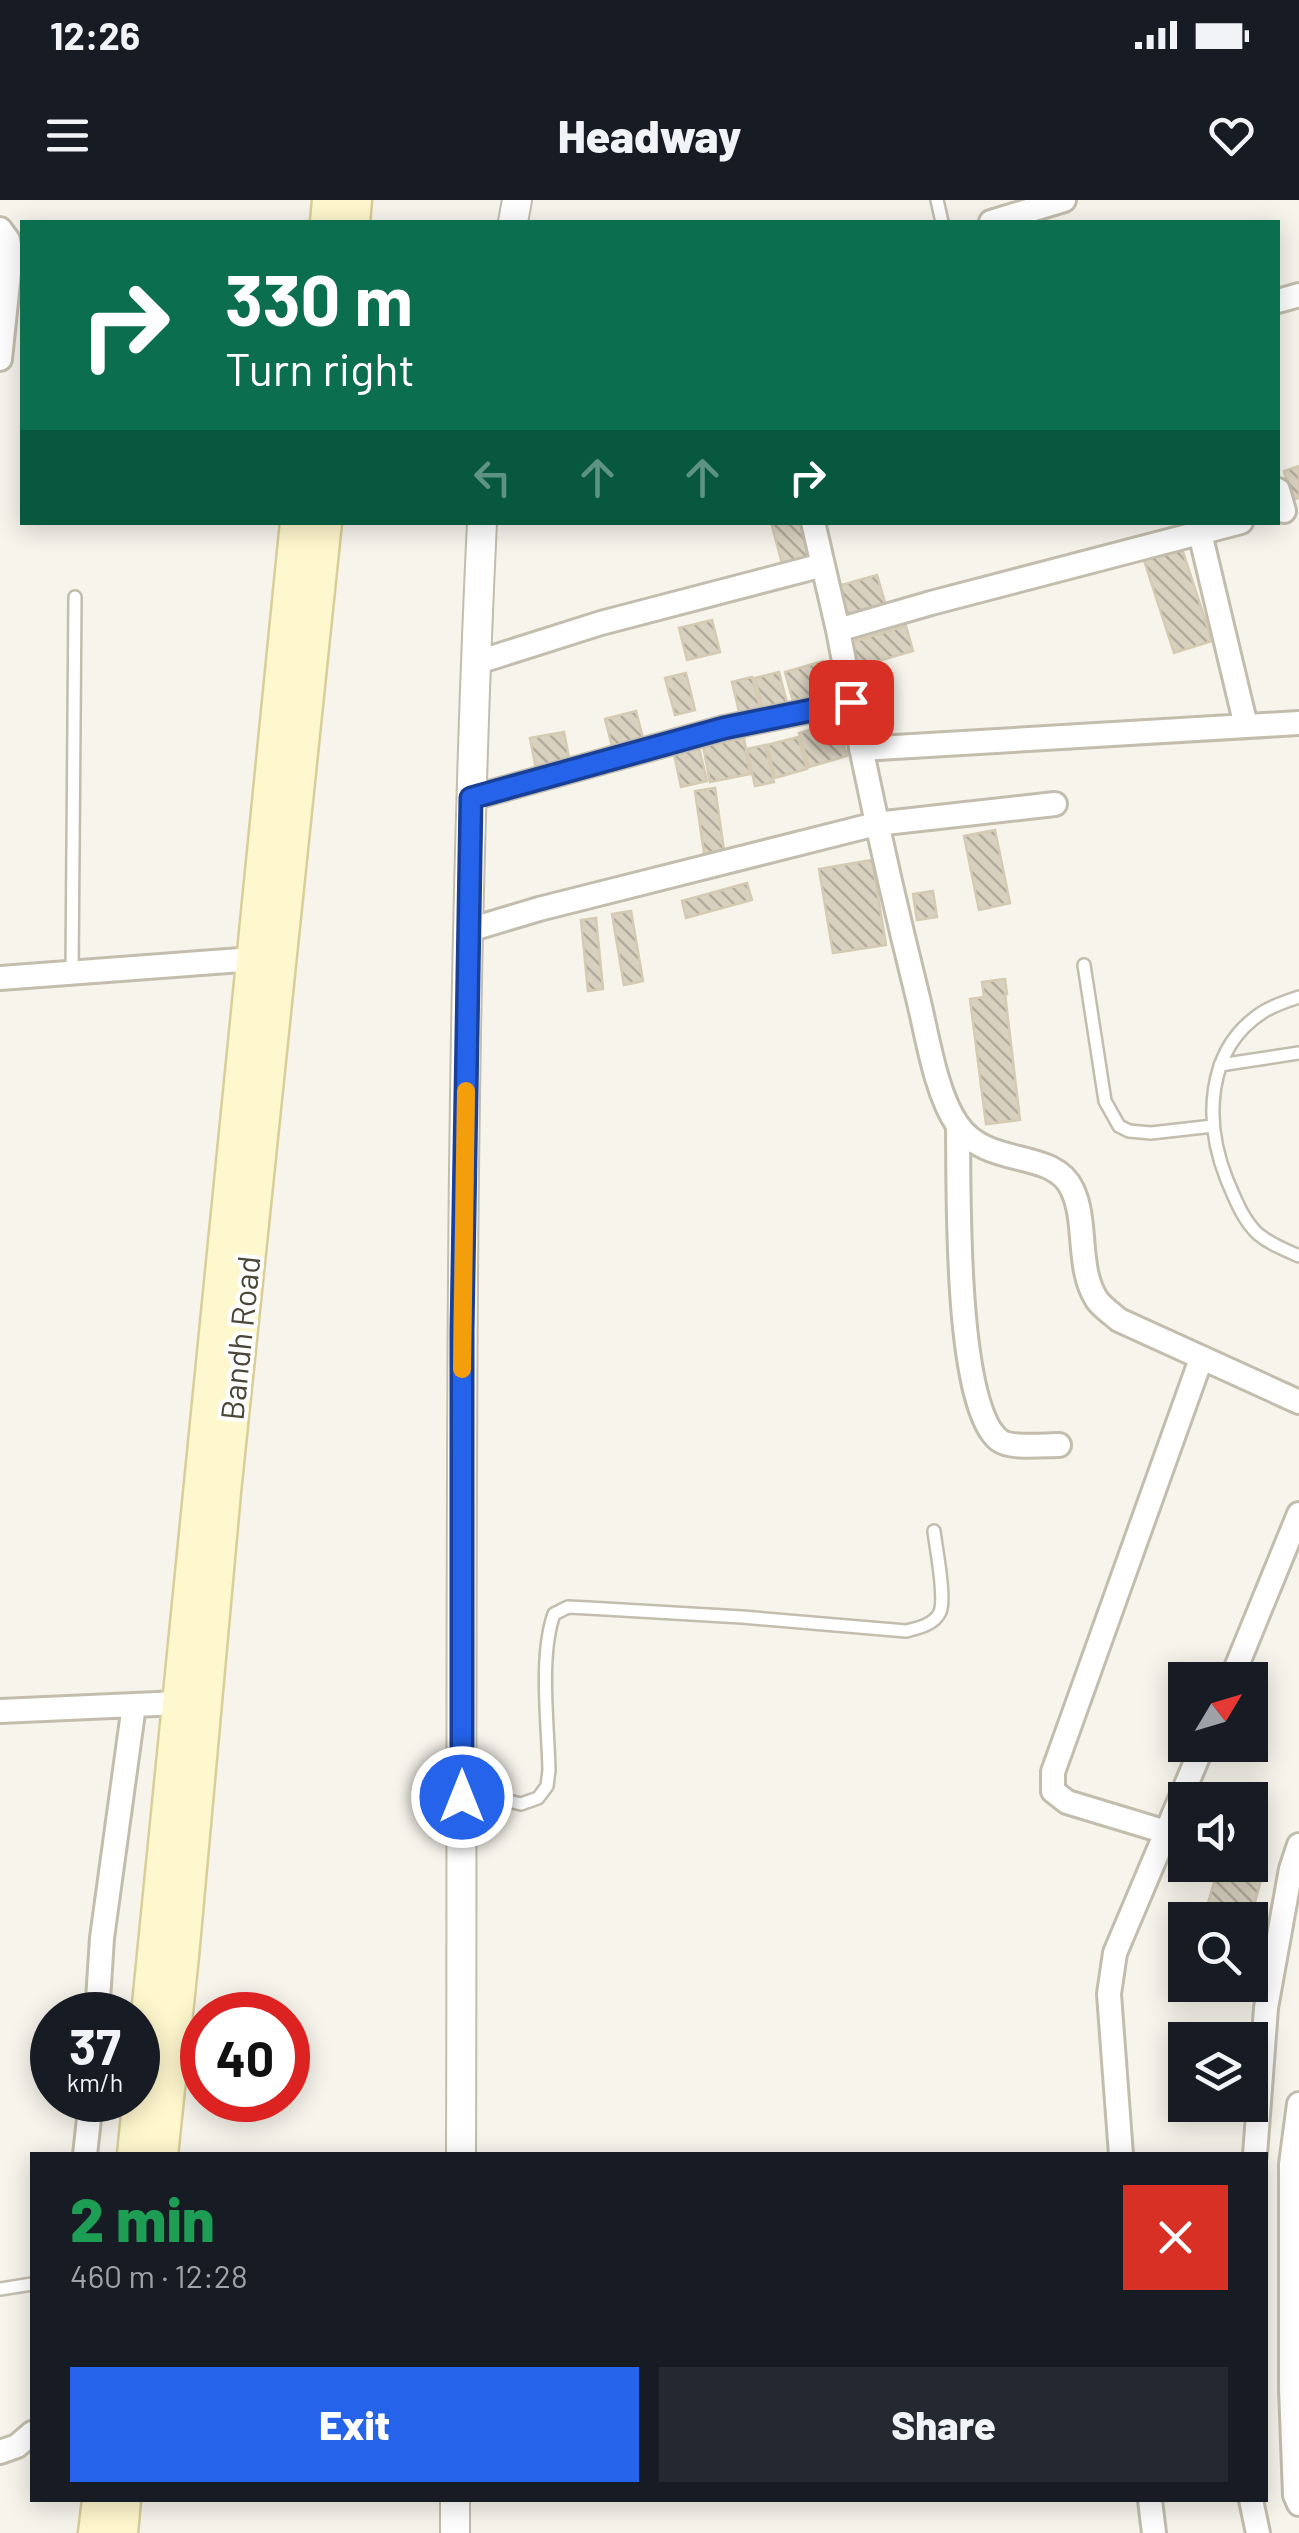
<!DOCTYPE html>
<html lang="en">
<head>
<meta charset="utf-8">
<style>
  :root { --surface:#171b24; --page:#242831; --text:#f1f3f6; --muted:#9ea1a6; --accent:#2563eb }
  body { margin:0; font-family:Barlow,sans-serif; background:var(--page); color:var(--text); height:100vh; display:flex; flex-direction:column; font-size:38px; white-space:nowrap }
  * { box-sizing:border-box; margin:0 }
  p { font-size:32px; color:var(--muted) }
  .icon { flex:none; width:55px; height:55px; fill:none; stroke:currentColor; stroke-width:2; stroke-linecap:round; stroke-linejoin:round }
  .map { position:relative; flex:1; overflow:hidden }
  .side { position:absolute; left:30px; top:1952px; width:1238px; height:350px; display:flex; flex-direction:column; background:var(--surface); border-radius:0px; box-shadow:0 5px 25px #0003 }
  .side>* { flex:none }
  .guide { position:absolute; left:20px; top:20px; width:1260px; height:305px; border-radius:0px; box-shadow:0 5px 25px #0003; background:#0b6e4f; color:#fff; overflow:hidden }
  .needle { width:65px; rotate:52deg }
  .tools { position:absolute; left:1168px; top:1462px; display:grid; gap:20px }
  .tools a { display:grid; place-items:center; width:100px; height:100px; border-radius:0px; background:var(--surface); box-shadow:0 5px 25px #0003; font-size:50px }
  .speed { position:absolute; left:30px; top:1792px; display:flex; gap:20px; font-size:50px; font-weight:700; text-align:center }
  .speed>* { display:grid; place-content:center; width:130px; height:130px; border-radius:50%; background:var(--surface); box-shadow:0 5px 25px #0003; line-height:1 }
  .speed small { font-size:25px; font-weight:400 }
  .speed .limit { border:15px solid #d22; background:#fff; color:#111 }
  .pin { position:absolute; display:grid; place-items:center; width:85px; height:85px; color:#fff; margin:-42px; border-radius:20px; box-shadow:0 5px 15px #0006 }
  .me { position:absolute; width:110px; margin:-55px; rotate:0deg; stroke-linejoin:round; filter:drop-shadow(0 0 8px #0008) }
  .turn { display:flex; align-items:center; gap:35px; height:210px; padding:0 40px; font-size:45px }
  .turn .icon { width:130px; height:130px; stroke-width:2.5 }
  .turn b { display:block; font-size:70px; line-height:85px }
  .lanes { display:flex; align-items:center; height:95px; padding:0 40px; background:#0003; justify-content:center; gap:50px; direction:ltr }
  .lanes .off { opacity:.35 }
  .round { display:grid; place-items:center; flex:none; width:105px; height:105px; border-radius:0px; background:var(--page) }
  .summary { display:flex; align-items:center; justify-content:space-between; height:170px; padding:0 40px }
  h1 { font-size:60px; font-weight:800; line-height:75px; color:#1e9e55 }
  .button { display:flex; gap:20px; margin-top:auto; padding:20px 40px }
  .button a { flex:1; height:115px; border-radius:0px; background:var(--accent); color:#fff; font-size:40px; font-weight:800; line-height:115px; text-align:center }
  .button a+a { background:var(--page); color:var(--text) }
  .status { display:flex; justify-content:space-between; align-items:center; height:70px; padding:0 50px; background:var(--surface); direction:ltr }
  .status svg { height:28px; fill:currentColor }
  header { display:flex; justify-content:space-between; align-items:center; height:130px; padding:0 40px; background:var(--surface); font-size:45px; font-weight:800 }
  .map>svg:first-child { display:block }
  .building { fill:url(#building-back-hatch); stroke:#d5cab2; stroke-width:2.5 }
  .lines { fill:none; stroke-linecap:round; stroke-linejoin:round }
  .service-casing { stroke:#c3bdad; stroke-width:16 }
  .minor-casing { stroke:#c3bdad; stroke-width:28 }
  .tertiary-casing { stroke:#c3bdad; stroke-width:32 }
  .secondary-casing { stroke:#d9cd99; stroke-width:35 }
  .service { stroke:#fff; stroke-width:11 }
  .minor { stroke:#fff; stroke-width:22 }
  .tertiary { stroke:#fff; stroke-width:28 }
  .secondary { stroke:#fff7cd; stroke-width:30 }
  .route-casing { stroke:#184099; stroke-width:25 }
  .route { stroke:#2563eb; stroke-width:18 }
  .slow { stroke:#f59e0b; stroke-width:18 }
  .labels { text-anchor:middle; stroke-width:8; stroke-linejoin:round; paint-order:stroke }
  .street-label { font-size:32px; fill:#4c4638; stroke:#fff }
</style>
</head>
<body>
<div class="status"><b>12:26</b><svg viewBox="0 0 49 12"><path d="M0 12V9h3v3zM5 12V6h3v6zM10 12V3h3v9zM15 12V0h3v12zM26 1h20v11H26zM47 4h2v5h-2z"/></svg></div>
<header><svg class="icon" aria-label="menu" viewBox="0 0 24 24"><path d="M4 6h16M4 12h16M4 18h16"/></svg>Headway<svg class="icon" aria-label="heart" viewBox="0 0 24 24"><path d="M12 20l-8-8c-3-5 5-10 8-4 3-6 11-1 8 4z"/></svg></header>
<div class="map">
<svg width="1299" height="2333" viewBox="0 0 1299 2333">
  <defs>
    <pattern id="building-back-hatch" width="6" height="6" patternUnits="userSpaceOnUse" patternTransform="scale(2.5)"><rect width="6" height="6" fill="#d9d1c0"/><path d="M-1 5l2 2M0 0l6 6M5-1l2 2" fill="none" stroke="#b2ab9d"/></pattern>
  </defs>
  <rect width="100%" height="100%" fill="#f6f4eb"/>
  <path class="building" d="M1299,266V298L1292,300L1284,271Z
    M771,322H804L815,362L784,371Z
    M1182,349L1212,441L1174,453L1144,360Z
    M877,375L886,406L843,419L834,387Z
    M712,420L720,452L687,460L679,428Z
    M906,426L913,451L855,468L848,443Z
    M823,461L833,495L794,505L785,472Z
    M779,472L788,507L764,513L755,478Z
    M686,473L695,510L675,515L665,478Z
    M752,477L762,515L741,520L732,482Z
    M636,511L645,546L614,554L605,519Z
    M837,522L847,556L809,567L799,533Z
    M564,532L571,568L537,574L530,538Z
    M798,537L807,569L775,578L767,545Z
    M744,538L750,574L710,582L703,546Z
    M698,544L707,581L681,587L673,549Z
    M765,545L774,582L755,586L747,549Z
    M715,588L725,657L705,660L695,591Z
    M995,630L1010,703L979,710L964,636Z
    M872,660L886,745L833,753L819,669Z
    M747,683L752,700L686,718L682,701Z
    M933,691L937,717L917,720L913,694Z
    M631,711L643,781L624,785L612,714Z
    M596,718L603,789L588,791L581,720Z
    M1005,779L1007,794H1005L1020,920L986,924L970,799L984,797L982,782Z
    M1219,1665H1249L1264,1669L1250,1721L1206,1710Z"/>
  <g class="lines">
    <defs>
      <path id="service" d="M937,0L942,22
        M1084,765L1105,901L1119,926L1129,931L1151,933L1213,926
        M72,772L75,397
        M1299,797C1287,801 1274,805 1263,812C1205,849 1204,923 1227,980C1235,999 1243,1020 1258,1034C1270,1044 1285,1050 1299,1056
        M1220,865L1299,853
        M464,1597L504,1600L521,1604L538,1598L547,1586L549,1570C548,1524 539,1456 554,1414L568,1407L588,1408L742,1417L906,1431C918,1428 934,1425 940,1412C946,1397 936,1349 934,1331
        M0,2089L32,2084"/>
      <path id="minor" d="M991,22L1064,0
        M0,29L8,40L11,54L0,159
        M1278,101L1299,95
        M1278,290L1284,311
        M813,322L838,430L931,403L1241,322
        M1200,333L1246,526
        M838,430C861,553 887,674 917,794C927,833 935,892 957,924C987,969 1053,948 1072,989C1088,1022 1076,1068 1097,1100C1102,1107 1112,1114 1119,1120L1299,1202
        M475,463L601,423L823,365
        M861,549L1299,523
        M471,598L724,528L851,502
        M469,730L539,709L876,624L1055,604
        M0,778L268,758
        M958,926C959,984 954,1205 999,1240C1010,1249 1044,1245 1059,1245
        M1231,1480L1299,1314
        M0,1511L179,1503
        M1166,1632L1067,1602L1053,1591V1572L1201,1159
        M97,1815L102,1738L134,1505
        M1299,1904L1291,1964V2189L1295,2295L1299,2304
        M85,1955L91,1900
        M1121,1955L1109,1794L1115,1753L1203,1545
        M1255,1955L1266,1808L1291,1669L1299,1645
        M0,2252L17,2246L32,2233
        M1150,2300L1154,2333
        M1251,2300L1258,2333"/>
      <path id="tertiary" d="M513,22L517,0
        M461,1955C463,1411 456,866 482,322
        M455,2333V2300"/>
      <path id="secondary" d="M326,22L328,0
        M354,22L356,0
        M133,1955L296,322
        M162,1955L183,1756L225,1292L326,322
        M94,2333L98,2300
        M122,2333L125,2300"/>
    </defs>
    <use href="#service" class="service-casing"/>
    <use href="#minor" class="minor-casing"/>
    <use href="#tertiary" class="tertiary-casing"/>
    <use href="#secondary" class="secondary-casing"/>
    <use href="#service" class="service"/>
    <use href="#minor" class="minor"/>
    <use href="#tertiary" class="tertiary"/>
    <use href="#secondary" class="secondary"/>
  </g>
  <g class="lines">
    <defs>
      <path id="route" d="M462,1597V1131L471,598L724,528L851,502"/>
    </defs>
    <use href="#route" class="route-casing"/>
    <use href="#route" class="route"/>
    <path class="slow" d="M462,1169L466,891"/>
  </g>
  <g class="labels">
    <g class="street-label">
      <text transform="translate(241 1138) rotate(-84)" y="11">Bandh Road</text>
    </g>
  </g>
</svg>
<div class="tools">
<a><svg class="needle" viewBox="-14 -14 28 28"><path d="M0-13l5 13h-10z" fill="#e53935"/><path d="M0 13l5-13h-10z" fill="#9ea1a6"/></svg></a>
<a><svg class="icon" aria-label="sound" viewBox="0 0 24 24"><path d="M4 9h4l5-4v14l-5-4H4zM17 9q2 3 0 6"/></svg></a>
<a><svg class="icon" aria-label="search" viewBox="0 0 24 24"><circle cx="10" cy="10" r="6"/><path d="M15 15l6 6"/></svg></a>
<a><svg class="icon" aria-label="layers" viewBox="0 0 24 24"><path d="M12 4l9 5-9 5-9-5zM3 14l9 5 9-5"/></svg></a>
</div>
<div class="speed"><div>37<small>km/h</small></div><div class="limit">40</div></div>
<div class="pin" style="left:851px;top:502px;background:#d93025"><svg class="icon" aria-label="arrive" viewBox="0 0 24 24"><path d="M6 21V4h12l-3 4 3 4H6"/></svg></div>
<svg class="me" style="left:462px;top:1597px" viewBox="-20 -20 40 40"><circle r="17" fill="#2563eb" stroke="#fff" stroke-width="3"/><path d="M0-11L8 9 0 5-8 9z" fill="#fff"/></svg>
<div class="guide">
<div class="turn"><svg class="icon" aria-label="right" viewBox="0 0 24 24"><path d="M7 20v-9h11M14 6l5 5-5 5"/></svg><div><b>330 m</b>Turn right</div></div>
<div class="lanes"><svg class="icon off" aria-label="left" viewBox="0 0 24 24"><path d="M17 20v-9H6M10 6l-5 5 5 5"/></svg><svg class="icon off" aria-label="ahead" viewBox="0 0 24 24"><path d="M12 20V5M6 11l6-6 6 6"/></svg><svg class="icon off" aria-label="ahead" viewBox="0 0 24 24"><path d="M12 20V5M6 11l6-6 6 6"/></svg><svg class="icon" aria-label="right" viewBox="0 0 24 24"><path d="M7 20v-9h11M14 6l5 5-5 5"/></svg></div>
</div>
<section class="side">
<div class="summary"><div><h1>2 min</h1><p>460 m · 12:28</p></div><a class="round" style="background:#d93025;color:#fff"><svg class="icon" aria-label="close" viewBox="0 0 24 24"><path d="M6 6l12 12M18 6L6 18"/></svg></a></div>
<div class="button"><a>Exit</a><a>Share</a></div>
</section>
</div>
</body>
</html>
